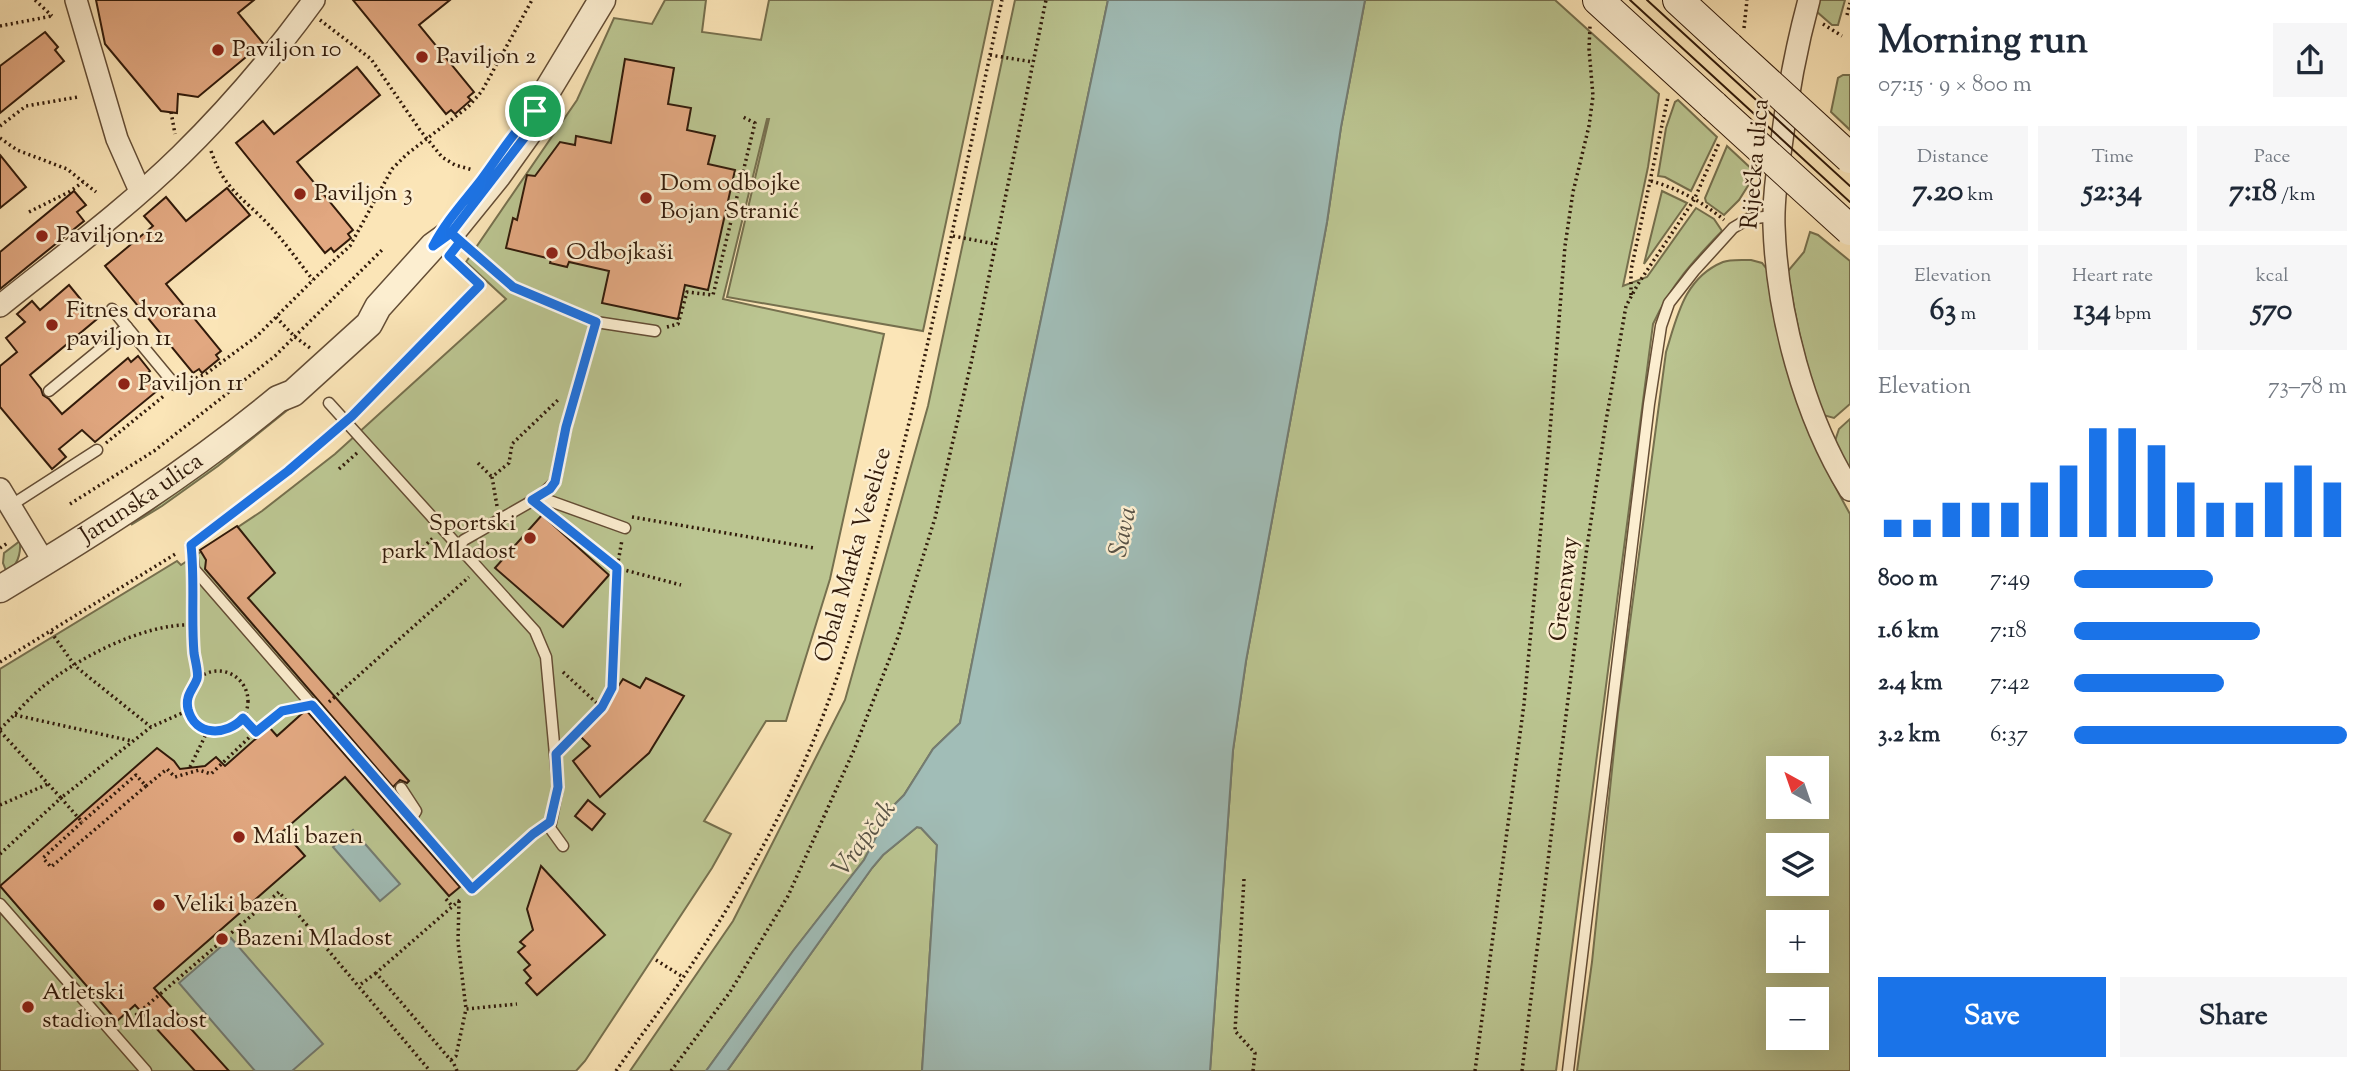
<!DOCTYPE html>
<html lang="en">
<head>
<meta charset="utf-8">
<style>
  :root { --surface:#fff; --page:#f6f6f7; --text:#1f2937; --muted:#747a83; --accent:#1a73e8 }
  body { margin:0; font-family:"Sorts Mill Goudy",serif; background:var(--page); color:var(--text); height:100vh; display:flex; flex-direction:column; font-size:26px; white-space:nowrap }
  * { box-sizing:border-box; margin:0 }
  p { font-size:23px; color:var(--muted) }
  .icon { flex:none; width:38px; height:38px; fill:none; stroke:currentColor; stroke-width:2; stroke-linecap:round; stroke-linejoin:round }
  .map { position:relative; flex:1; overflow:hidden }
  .details { display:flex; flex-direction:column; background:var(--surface); width:525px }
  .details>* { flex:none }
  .needle { width:46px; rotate:320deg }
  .tools { position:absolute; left:1766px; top:756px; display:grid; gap:14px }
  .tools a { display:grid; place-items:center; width:63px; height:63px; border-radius:0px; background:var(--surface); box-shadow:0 7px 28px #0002; font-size:35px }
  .pin { position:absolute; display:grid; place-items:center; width:60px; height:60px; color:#fff; margin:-30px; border:4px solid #fff; border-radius:50%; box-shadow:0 2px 7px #0007 }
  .round { display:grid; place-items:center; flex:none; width:74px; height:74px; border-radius:0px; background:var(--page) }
  .overview { display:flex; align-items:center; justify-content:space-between; height:119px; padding:0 28px }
  h1 { font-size:38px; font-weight:700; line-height:52px }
  .metrics { display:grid; grid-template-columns:repeat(3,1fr); gap:10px; height:119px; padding:7px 28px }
  .metrics div { display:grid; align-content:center; border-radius:0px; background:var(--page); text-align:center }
  .metrics b { font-size:30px; font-weight:700 }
  .metrics small { font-size:19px; font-weight:400 }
  .metrics p { font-size:19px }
  .chart { height:196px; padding:14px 28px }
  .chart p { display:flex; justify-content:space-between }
  .chart svg { width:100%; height:126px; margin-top:7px; stroke:var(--accent); stroke-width:6 }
  .cta { display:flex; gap:14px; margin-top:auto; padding:14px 28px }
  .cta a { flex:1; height:80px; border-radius:0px; background:var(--accent); color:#fff; font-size:28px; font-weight:700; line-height:80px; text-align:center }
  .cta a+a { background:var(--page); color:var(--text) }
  ul { padding:0 28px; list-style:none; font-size:23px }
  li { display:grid; grid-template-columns:112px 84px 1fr; align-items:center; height:52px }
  li i { height:18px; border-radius:9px; background:var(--accent) }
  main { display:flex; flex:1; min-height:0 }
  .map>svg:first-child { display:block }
</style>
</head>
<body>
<main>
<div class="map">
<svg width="1850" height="1071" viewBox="0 0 1850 1071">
  <rect width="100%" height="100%" fill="#fbe5b7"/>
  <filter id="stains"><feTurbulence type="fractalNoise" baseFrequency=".00286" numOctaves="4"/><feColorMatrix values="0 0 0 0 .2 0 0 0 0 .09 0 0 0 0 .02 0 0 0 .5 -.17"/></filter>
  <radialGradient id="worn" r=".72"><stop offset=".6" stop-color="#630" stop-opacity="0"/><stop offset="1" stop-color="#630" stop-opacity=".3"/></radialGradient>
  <g fill="#bbc591" stroke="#76704e" stroke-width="2" fill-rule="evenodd">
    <path d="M665,0H706L702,32L761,40L769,0H993L923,331L727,297L769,119H767L723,299L884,334L830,579L786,721H766L704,821L731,834L712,868L585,1061L576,1071H0V669L177,561L181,565L262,511L335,454L506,299L466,262L577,100L614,18L652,24Z"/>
    <path d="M1015,0H1108L1023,405L960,723L933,749L904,795L891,808L864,860L793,951L706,1071H630L733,921L845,700L928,406Z"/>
    <path d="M1365,0H1555L1659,94L1648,167L1623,286L1647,277L1696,208L1714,219L1722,231C1693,261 1671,285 1653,324L1556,1071H1210L1233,750L1246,661L1327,222L1341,127Z"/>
    <path d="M1818,0H1845L1838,25H1832L1816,11Z"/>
    <path d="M1843,75H1850V130L1831,112L1838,78Z"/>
    <path d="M1678,100L1717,137L1691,191L1665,177L1658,176L1666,128L1675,102Z"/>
    <path d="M1727,146L1756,173L1739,200L1724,215L1706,202L1705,198Z"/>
    <path d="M1662,191L1687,203L1644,264Z"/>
    <path d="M1810,232L1818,235L1850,261V404L1834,418L1823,415C1806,368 1795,320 1788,271L1804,252Z"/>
    <path d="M1751,260L1762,263L1769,272C1779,362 1806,436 1850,514V1071H1577L1592,962L1618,712L1666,352C1677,317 1684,278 1723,262C1730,259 1742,260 1751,260ZM1778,768H1816V807H1778ZM1778,845H1816V884H1778ZM1778,922H1816V961H1778ZM1778,999H1816V1038H1778Z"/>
    <path d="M300,400L218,466L162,506L131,525Z"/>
    <path d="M1850,419V474L1835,441L1839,429Z"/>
    <path d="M20,541C21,554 18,565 7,573L3,563L4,553Z"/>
    <path d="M917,827L921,828L937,845L922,1071H727L872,868L883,855Z"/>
  </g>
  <g fill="#a1bdb7" stroke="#747c72" stroke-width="2">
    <path d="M1108,0H1365L1341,127L1327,222L1246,661L1233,750L1210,1071H922L937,845L921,828L917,827L883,855L872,868L727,1071H706L793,951L864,860L891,808L904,795L933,749L960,723L1023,405Z"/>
    <path d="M353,830L400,884L380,901L333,847Z"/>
    <path d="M231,938L323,1044L292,1071H255L179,983Z"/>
  </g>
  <g fill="#e2a881" stroke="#311a0a" stroke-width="2">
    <path d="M96,0H254L238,13L263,43L198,97L178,94L177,113L161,111L105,44Z"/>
    <path d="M353,0H450L419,25L474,92L468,97L471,100L455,114L451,110L446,114Z"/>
    <path d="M45,32L58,47L55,50L64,61L0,113V66Z"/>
    <path d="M625,59L674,68L668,104L691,108L687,130L715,136L708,164L735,170L708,290L685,285L678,319L602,303L609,271L569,262L567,267L550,263L551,259L506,248L513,218L517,220L527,175L535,176L560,142L575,145L576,136L611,143Z"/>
    <path d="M357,67L380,95L297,162L353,230L348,234L351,238L334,252L331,248L325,253L236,143L263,121L274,134Z"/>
    <path d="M0,155L26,187L0,208Z"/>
    <path d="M227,188L250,215L166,284L221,351L216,355L219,359L202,373L199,369L193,373L105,266L153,226L144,216L166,197L186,221Z"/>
    <path d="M74,191L86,205L77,212L84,221L0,289V252Z"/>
    <path d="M69,285L97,319L30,375L41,389L43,395L49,399L62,414L128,358L131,362L138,356L150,371L144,376L157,391L95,442L82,430L59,449L66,457L52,469L0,407V366L17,352L6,338L25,322L17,314L32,301L40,310Z"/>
    <path d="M542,515L609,575L563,627L495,568Z"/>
    <path d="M237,526L275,573L248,598L409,781L407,783L400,780L393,787L205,569L206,560L200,550Z"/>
    <path d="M646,678L684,696L649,753L600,797L573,761L590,746L580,736L599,715L623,679L640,688Z"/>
    <path d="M306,710L460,887L449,896L345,777L283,831L305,856L154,988L229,1071H195L135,1005L117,1021L0,886L157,748L174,761L180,769L205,766L216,757L225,766L269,727L277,736Z"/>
    <path d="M588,800L605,814L592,830L575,816Z"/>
    <path d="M541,866L605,935L537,995L526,983L531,978L524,970L530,965L518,952L525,946L520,942L533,930L527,909Z"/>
  </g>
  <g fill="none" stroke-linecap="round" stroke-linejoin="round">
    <defs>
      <g id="service">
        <path d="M451,233L513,287L596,322L655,331"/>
        <path d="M112,309L175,385"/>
        <path d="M49,391L127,327"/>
        <path d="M329,403L535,631L546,657L558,787L550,828L563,846"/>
        <path d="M539,497L625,528"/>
        <path d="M10,506L97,450"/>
        <path d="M191,545L194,569L472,889"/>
        <path d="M459,546L464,540L539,497L555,482L566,427L596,322"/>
        <path d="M401,788L416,811L411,819"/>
        <path d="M0,904L146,1071"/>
        <path d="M1568,1071L1649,404L1661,326L1669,303L1694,271L1733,228L1748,219L1764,217"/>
      </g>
      <g id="minor">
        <path d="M76,0L117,139L140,191"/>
        <path d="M1809,0C1796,48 1787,97 1781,147C1777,173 1773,200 1774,226C1777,314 1804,416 1850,490"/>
        <path d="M0,306C61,257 125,210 181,155C230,107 274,55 314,0"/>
        <path d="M0,489L44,562"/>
      </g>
      <g id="tertiary">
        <path id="s1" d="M0,589C97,531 191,471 278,399L293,393L369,324L378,307L433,246L451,233L498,175L528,133L535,111L602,0"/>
      </g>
      <g id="secondary">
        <path d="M1598,0L1714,106"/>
        <path d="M1678,0L1729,47"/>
      </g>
    </defs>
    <use href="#service" stroke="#644d35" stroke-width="13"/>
    <use href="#minor" stroke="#644d35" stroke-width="24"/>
    <use href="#tertiary" stroke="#644d35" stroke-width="29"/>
    <use href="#secondary" stroke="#311a0a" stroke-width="32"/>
    <g stroke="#311a0a" stroke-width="3.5" stroke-dasharray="2 3.5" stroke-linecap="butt">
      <path d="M35,0L52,16"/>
      <path d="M1847,15L1850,3"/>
      <path d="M320,20L371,59L420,130L442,157L455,165L473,170"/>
      <path d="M1823,24L1842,36"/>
      <path d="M0,26L52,16"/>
      <path d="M1744,28L1747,0"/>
      <path d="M990,55L1033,62"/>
      <path d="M171,112L175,134"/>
      <path d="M0,126L26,106L78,97"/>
      <path d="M0,138L17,150L67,169L96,192"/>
      <path d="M211,151C224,189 242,197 268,224C284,241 298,261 313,280"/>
      <path d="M1651,181C1677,188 1703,202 1724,220"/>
      <path d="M29,212L69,192L83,182"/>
      <path d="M953,236L995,244"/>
      <path d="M1631,295V270L1668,97"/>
      <path d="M276,317L295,337L310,348"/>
      <path d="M667,327L678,324L687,292L713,295L755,123L743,117"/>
      <path d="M186,383L207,373L257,336L319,274L350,246L392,169L407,154L468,107L482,91L532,0"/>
      <path d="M356,412L480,285L452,259"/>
      <path d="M106,443L165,395"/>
      <path d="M478,463L492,477"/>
      <path d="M339,469L357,453"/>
      <path d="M70,504L154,451L275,356L382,250"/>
      <path d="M497,506L492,477L509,463L512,444L559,399"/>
      <path d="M632,517L814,548"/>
      <path d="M556,519L617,568L681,585"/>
      <path d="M201,537L288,471L335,431"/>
      <path d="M0,548L9,542"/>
      <path d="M415,555L434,537"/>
      <path d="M193,590L192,625L198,678"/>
      <path d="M51,632L75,666L151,727"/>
      <path d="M0,662L177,553"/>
      <circle cx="218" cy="701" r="30"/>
      <path d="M563,672L601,707"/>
      <path d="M329,702L469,577"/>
      <path d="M15,715L132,741"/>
      <path d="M243,718L256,731L282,711L298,707"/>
      <path d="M0,729C13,717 25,702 39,690C75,659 144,623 192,625"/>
      <path d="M0,731L61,798L151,727L189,710"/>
      <path d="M568,742L602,707L612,688L617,568L622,540"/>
      <path d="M190,767L208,730"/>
      <path d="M146,786L167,769L175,777L199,770L211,774L256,731"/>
      <path d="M0,805L48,784"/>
      <path d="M0,854L61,798L82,822L43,858L51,867L146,786L136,775L82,822"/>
      <path d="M1244,879L1235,1031L1255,1053L1253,1071"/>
      <path d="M482,880L537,831"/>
      <path d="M446,899L452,906"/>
      <path d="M459,901L458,942L466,1009"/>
      <path d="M656,960L683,977"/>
      <path d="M361,984L376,973"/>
      <path d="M123,1026L279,892L430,1071"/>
      <path d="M451,1060L456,1056L466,1009L517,1004"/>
      <path d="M457,1071L454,1064L376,973L461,899"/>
      <path d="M616,1071C642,1033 671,997 696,958C741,889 783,815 814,739C850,649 875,557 899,463C938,309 968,154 1002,0"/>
      <path d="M671,1071L730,992L788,896L854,750L898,637L935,518L972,359L1046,0"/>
      <path d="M1475,1071L1524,704L1549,443L1565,246L1573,192L1589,126L1593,96L1589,49L1590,26"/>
      <path d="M1522,1071L1586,554L1606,421L1626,306L1638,284L1694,200L1719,143"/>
    </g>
    <use href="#service" stroke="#fceed0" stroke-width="10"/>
    <use href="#minor" stroke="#fceed0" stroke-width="21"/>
    <use href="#tertiary" stroke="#fceed0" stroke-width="26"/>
    <use href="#secondary" stroke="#fceed0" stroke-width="30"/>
    <g stroke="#311a0a" stroke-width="2">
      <path d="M1630,0L1850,202"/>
      <path d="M1647,0L1850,186"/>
    </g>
    <defs>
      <g id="secondary-bridge">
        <path d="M1729,47L1850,158"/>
        <path d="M1714,106L1850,230"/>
      </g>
    </defs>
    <use href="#secondary-bridge" stroke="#311a0a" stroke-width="32" stroke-linecap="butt"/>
    <use href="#secondary-bridge" stroke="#fceed0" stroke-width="30"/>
  </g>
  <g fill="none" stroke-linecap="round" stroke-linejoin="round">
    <defs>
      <path id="route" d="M535,111L528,133L451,233L460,242L449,256L480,285L352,416L288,471L191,545C195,581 191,617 194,653C195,660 199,674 197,679C193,690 185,695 188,709C195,737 227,736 243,718L256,732L282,711L312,705L472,889L533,834L550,822L558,787L556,754L602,707L612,688L617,568L532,500L550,489L555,482L566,427L596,322L513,287L451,233L433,246C446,221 464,202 481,180C499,156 513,132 535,111"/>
    </defs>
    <use href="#route" stroke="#fff" stroke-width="14"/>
    <use href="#route" stroke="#1a73e8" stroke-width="9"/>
  </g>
  <g fill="#8f2418" stroke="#fceed0" stroke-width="2.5">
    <circle cx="218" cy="50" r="7"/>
    <circle cx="422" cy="57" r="7"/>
    <circle cx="300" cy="194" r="7"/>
    <circle cx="646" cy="198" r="7"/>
    <circle cx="42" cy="236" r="7"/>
    <circle cx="552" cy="253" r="7"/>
    <circle cx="52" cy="325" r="7"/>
    <circle cx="124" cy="384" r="7"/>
    <circle cx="530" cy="538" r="7"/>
    <circle cx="239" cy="837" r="7"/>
    <circle cx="159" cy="905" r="7"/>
    <circle cx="222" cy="939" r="7"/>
    <circle cx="28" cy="1007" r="7"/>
  </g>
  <g text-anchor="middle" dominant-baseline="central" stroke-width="5" stroke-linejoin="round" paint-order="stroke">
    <g font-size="24" fill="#311a0a" stroke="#fceed0" text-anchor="start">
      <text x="232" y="50">Paviljon 10</text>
      <text x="436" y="57">Paviljon 2</text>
      <text x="660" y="184">Dom odbojke<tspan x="660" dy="28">Bojan Stranić</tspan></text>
      <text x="314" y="194">Paviljon 3</text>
      <text x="56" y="236">Paviljon 12</text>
      <text x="566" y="253">Odbojkaši</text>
      <text x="66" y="311">Fitnes dvorana<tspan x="66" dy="28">paviljon 11</tspan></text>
      <text x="138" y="384">Paviljon 11</text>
      <text x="516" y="524" text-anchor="end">Sportski<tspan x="516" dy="28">park Mladost</tspan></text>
      <text x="253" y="837">Mali bazen</text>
      <text x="173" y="905">Veliki bazen</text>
      <text x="236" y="939">Bazeni Mladost</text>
      <text x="42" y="993">Atletski<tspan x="42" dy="28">stadion Mladost</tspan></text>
    </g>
    <g font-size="24" fill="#311a0a" stroke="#fceed0">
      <text transform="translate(1756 164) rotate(-85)">Riječka ulica</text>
      <text stroke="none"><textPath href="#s1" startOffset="168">Jarunska ulica</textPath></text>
      <text transform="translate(854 555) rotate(-74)">Obala Marka Veselice</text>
      <text transform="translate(1565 589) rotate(-83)">Greenway</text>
    </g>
    <g font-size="26" font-style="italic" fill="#585347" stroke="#fceed0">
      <text transform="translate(1124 532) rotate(-78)">Sava</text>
      <text transform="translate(865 839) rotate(-53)">Vrapčak</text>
    </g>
  </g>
  <rect width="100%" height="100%" filter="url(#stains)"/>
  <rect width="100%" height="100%" fill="url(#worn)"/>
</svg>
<div class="tools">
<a><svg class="needle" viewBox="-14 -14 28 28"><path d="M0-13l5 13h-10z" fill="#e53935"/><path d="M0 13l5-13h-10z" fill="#747a83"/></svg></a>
<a><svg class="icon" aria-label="layers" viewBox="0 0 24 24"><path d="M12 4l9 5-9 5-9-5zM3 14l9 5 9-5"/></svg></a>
<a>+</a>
<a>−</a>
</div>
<div class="pin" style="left:535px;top:111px;background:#1e9e55"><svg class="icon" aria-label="arrive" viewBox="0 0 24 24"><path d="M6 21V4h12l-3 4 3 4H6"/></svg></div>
</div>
<section class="details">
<div class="overview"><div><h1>Morning run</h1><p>07:15 · 9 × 800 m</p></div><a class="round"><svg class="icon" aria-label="share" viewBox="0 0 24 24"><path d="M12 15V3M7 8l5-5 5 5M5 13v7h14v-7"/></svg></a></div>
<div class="metrics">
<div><p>Distance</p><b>7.20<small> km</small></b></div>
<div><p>Time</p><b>52:34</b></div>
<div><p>Pace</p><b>7:18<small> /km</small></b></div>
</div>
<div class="metrics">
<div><p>Elevation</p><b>63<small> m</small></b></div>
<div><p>Heart rate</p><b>134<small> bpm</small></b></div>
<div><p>kcal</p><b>570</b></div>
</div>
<div class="chart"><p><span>Elevation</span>73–78 m</p>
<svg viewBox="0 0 160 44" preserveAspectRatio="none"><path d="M5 44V38M15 44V38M25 44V32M35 44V32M45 44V32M55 44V25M65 44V19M75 44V6M85 44V6M95 44V12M105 44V25M115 44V32M125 44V32M135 44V25M145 44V19M155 44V25"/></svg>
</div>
<ul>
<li><b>800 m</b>7:49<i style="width:51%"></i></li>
<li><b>1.6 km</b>7:18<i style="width:68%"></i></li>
<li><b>2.4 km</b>7:42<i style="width:55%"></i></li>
<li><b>3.2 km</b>6:37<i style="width:100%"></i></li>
</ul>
<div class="cta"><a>Save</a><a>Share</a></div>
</section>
</main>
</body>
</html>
